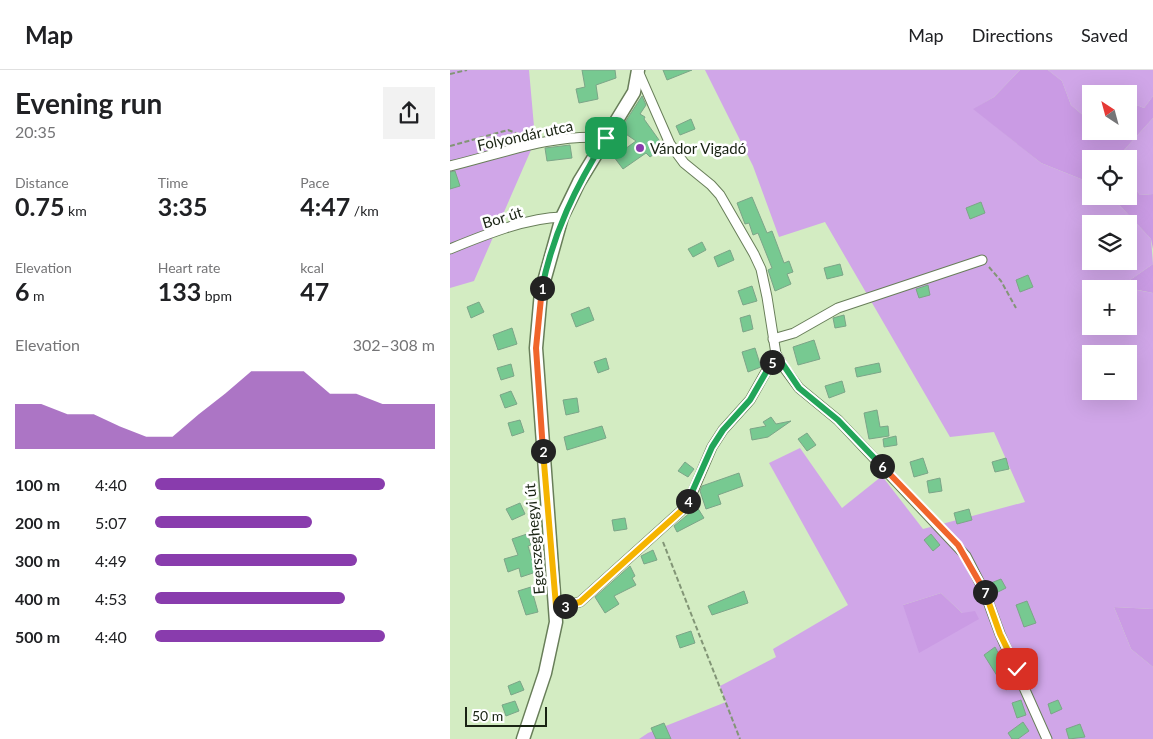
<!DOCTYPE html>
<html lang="en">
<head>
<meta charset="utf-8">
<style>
  :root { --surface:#fff; --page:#f2f2f2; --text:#202124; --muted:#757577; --line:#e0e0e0; --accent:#893cad }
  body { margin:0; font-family:Lato,sans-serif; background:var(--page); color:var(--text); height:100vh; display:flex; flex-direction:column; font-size:19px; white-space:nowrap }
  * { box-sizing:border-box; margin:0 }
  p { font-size:16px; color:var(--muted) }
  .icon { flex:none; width:28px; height:28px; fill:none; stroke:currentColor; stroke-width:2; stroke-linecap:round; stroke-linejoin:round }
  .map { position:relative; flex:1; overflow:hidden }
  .side { display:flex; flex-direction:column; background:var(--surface); width:450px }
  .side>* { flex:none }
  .needle { width:32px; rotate:324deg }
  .controls { position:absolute; left:632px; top:15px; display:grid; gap:10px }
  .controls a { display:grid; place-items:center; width:55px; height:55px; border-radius:0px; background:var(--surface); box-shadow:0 5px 20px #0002; font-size:25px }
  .scale { position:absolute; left:15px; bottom:12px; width:82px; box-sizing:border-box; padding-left:5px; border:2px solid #192313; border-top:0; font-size:14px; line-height:18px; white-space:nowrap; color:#192313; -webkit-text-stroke:4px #fff; paint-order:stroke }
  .pin { position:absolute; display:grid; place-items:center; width:42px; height:42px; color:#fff; margin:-21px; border-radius:10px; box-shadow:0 2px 8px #0006 }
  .km { position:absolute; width:25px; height:25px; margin:-12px; border-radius:50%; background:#222; color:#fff; font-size:14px; line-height:25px; text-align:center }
  .round { display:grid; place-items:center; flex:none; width:52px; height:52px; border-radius:0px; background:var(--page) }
  .overview { display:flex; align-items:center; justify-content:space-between; height:85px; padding:0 15px }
  h1 { font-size:28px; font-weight:700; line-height:38px }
  .figures { display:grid; grid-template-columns:repeat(3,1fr); gap:8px; height:85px; padding:5px 15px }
  .figures div { display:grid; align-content:center }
  .figures b { font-size:25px; font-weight:700 }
  .figures small { font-size:14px; font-weight:400 }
  .figures p { font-size:14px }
  .chart { height:140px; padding:10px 15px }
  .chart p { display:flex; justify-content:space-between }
  .chart svg { width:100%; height:90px; margin-top:5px; fill:var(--accent); opacity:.7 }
  ul { padding:0 15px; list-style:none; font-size:16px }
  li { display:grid; grid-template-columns:80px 60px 1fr; align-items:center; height:38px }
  li i { height:12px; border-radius:6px; background:var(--accent) }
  header { display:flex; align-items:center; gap:30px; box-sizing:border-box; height:70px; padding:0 25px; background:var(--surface); border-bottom:1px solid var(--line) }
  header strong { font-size:24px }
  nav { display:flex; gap:28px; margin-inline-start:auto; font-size:18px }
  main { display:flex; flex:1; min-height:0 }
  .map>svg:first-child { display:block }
</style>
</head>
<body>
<header>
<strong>Map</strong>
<nav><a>Map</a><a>Directions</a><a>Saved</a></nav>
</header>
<main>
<section class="side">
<div class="overview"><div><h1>Evening run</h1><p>20:35</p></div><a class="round"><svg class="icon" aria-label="share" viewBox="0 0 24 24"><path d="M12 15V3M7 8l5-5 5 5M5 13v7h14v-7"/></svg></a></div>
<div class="figures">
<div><p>Distance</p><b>0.75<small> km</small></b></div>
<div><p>Time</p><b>3:35</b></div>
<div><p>Pace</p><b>4:47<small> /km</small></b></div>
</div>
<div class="figures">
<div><p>Elevation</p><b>6<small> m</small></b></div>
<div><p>Heart rate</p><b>133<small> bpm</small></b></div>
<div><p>kcal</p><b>47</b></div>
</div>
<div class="chart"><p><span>Elevation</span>302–308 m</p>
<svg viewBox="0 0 160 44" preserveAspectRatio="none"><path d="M0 44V22L10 22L20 27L30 27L40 33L50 38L60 38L70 27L80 17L90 6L100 6L110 6L120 17L130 17L140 22L150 22L160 22V44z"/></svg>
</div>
<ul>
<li><b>100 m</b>4:40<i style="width:82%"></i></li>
<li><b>200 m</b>5:07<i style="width:56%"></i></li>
<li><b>300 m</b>4:49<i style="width:72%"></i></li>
<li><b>400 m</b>4:53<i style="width:68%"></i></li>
<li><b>500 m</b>4:40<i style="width:82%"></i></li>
</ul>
</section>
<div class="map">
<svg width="703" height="669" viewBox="0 0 703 669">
  <rect width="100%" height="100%" fill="#d3ecc2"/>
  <g fill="#d0a6e8" fill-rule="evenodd">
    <path d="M0,0H79L86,79L81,80L24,211L0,218Z"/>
    <path d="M255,0H570L544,27L524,39L591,93L641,113V126H661L701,169L703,194L667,219H641V232L632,237L641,239V256H679V234L682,219L703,223V539L664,537L681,579L703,597V669H189L198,663L276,632L270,616L326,587L323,579L398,535L319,393L350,378L392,438L432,406L473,459L575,432L544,362L500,367L375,152L329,167L303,96ZM641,154H679V191H641ZM641,284H679V321H641ZM491,523L512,543L453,535Z"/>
    <path d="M598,0H703V26L694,38L679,32V24H641V52L621,35L612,11Z"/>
    <path d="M703,48V124L690,125L679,111V89H666Z"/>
  </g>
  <g fill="#ca9be4">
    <path d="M570,0H598L612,11L621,35L641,52V61H679V32L694,38L703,26V48L666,89H641V113L591,93L523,39L544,27Z"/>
    <path d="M679,111L690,125L703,124V179L701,169L661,126H679Z"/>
    <path d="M703,194V223L683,219L679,234V219H667Z"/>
    <path d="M491,523L512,543L525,541L529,549L469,583L453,535Z"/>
    <path d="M664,537L703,539V597L681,579Z"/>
  </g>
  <g fill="#77c991" stroke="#7ca588">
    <path d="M132,0H165L166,8L146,15L148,29L129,33L126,19L135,17Z"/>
    <path d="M213,0H242L217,10Z"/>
    <path d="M192,26L196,35L190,44L195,47L194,49L214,77L200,87L196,83L173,99L164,87L186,71L170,60Z"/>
    <path d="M241,49L245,59L230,65L226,56Z"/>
    <path d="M120,75L122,88L97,91L95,78Z"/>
    <path d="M5,101L10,116L0,119V102Z"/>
    <path d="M302,127L317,163L322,161L334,193L339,191L343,202L337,204L341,214L325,221L318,200L322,198L308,163L303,165L299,153L295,154L287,133Z"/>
    <path d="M531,132L535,143L520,149L516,138Z"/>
    <path d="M252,172L256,180L243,187L238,179Z"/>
    <path d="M280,180L284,190L268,197L264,187Z"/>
    <path d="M390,194L393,205L377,209L374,198Z"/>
    <path d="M578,205L583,217L570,222L566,210Z"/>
    <path d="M478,215L480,225L469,228L466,219Z"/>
    <path d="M302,216L307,231L293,235L288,221Z"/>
    <path d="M29,232L34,242L21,248L17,237Z"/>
    <path d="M139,237L144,250L126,257L121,244Z"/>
    <path d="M300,245L303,259L293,262L290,248Z"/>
    <path d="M394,245L396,256L385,258L383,248Z"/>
    <path d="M62,258L67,274L48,280L43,265Z"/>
    <path d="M364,270L370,289L348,295L343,277Z"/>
    <path d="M305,278L311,297L298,302L292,282Z"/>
    <path d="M156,288L159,299L148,303L144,292Z"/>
    <path d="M429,293L431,302L407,307L405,298Z"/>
    <path d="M61,294L64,306L51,310L47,298Z"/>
    <path d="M392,311L395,322L379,328L375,316Z"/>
    <path d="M61,321L67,334L55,338L50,325Z"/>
    <path d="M127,328L129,342L116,345L113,330Z"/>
    <path d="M427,340L430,357L438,356L439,366L419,369L414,343Z"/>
    <path d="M321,347L326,354L341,351L318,367L302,370L300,359L316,356L313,352Z"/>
    <path d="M70,350L74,362L62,366L58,353Z"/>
    <path d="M152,356L156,368L117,380L114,367Z"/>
    <path d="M357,363L366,375L357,381L348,369Z"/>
    <path d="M446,366L447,375L434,377L433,369Z"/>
    <path d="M473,388L478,403L464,407L460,392Z"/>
    <path d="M556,388L559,399L545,402L542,392Z"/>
    <path d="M235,392L244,399L238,407L228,401Z"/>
    <path d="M289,403L293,416L268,425L271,434L256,439L250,421L252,416Z"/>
    <path d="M490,408L492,421L479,423L477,411Z"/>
    <path d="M70,433L75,444L62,450L56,439Z"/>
    <path d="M247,437L254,448L227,462L224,456Z"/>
    <path d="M519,439L522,450L507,454L504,443Z"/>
    <path d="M175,448L177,459L164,461L162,450Z"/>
    <path d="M77,464L81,475L78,476L86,502L71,507L69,498L58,502L54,489L68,485L62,469Z"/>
    <path d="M481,464L490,475L483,481L474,470Z"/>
    <path d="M203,480L207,490L194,494L191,486Z"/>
    <path d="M180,496L185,506L182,508L186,515L164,526L169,534L155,543L145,527Z"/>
    <path d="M551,509L556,518L546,523L541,513Z"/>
    <path d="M81,517L88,542L76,545L68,521Z"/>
    <path d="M294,521L298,533L262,545L258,536Z"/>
    <path d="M577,531L586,553L574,557L566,535Z"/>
    <path d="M241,561L245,573L230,578L226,566Z"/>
    <path d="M545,577L565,614L556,620L534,585Z"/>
    <path d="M70,611L74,620L61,625L58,616Z"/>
    <path d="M571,630L576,645L567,648L562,633Z"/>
    <path d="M608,630L612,639L601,644L598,634Z"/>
    <path d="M65,631L69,641L56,646L52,635Z"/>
    <path d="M573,652L579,661L568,669H562L558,663Z"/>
    <path d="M214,653L221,669H206L201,658Z"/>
    <path d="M630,654L635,667L619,669L616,659Z"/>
  </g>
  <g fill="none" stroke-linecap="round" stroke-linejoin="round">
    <defs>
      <g id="street">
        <path d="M188,1L220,74L234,93L261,115L270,125L304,184L311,199L317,227L326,284L335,299L349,318L388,350L516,486L535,523L550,564L597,669"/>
        <path d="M0,96C50,84 104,63 156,68"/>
        <path d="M0,179C34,165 76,148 112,147"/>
        <path d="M323,269L344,263L388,238L532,190"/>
        <path d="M107,537L130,532L231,441L241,426L262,377L273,360L300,330L326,284"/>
      </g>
      <path id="secondary" d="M73,669L95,603L106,552L86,278L91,222L112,147L129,112L184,22L188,0"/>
    </defs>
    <use href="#street" stroke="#687e59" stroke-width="11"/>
    <use href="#secondary" stroke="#687e59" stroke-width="15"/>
    <g stroke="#829576" stroke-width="2" stroke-dasharray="5 2.5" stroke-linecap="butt">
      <path d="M0,4L17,0"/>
      <path d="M0,76L58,60L68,64L69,67"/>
      <path d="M539,197L551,211L566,238"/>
      <path d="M213,472L290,669"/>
    </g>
    <use href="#street" stroke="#fff" stroke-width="9"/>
    <use href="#secondary" stroke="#fff" stroke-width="12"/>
  </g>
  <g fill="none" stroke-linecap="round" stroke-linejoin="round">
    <defs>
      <path id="split-1" d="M92,218C103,163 126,116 156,68"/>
      <path id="split-2" d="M92,218L86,278L93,381"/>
      <path id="split-3" d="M93,381L106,536H115"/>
      <path id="split-4" d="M115,536L130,532L231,441L238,431"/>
      <path id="split-5" d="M238,431L262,377L273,360L300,330L322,292"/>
      <path id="split-6" d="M322,292L326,284L349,318L388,350L432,396"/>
      <path id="split-7" d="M432,396L508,475L535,522"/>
      <path id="split-8" d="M535,522L550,564L567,599"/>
    </defs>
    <use href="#split-1" stroke="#fff" stroke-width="10"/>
    <use href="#split-2" stroke="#fff" stroke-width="10"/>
    <use href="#split-3" stroke="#fff" stroke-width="10"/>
    <use href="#split-4" stroke="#fff" stroke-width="10"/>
    <use href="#split-5" stroke="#fff" stroke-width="10"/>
    <use href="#split-6" stroke="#fff" stroke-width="10"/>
    <use href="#split-7" stroke="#fff" stroke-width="10"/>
    <use href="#split-8" stroke="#fff" stroke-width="10"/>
    <use href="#split-1" stroke="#22a559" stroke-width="6"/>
    <use href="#split-2" stroke="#f0652b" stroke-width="6"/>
    <use href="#split-3" stroke="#f5b400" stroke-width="6"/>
    <use href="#split-4" stroke="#f5b400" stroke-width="6"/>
    <use href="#split-5" stroke="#22a559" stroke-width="6"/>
    <use href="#split-6" stroke="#22a559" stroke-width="6"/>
    <use href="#split-7" stroke="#f0652b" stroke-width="6"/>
    <use href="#split-8" stroke="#f5b400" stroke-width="6"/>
  </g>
  <circle fill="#893cad" stroke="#fff" stroke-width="2" cx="190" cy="78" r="5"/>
  <g text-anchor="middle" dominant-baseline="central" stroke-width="5" stroke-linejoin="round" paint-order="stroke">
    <g font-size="15" fill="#192313" stroke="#fff">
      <text transform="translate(75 65) rotate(-12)">Folyondár utca</text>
      <text transform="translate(52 147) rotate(-17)">Bor út</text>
      <text transform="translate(84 469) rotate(-95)">Egerszeghegyi út</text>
    </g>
    <g font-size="15" fill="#192313" stroke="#fff" text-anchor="start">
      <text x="200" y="78">Vándor Vigadó</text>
    </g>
  </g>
</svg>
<div class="controls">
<a><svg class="needle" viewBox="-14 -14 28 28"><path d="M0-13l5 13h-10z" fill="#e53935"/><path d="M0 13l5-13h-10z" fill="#757577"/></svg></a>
<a><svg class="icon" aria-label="locate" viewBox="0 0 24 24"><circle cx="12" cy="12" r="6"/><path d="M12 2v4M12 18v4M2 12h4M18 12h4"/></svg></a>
<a><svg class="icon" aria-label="layers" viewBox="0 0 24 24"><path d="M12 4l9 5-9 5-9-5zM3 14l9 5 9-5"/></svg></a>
<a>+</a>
<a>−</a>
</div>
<div class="scale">50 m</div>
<div class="pin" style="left:156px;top:68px;background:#1e9e55"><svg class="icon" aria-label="arrive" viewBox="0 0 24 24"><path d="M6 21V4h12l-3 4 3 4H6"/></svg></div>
<div class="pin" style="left:567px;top:599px;background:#d93025"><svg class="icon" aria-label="check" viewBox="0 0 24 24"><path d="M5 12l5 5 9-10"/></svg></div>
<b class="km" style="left:92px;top:218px">1</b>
<b class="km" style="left:93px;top:381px">2</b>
<b class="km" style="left:115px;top:536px">3</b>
<b class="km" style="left:238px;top:431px">4</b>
<b class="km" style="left:322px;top:292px">5</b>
<b class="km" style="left:432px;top:396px">6</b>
<b class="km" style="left:535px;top:522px">7</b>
</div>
</main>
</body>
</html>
